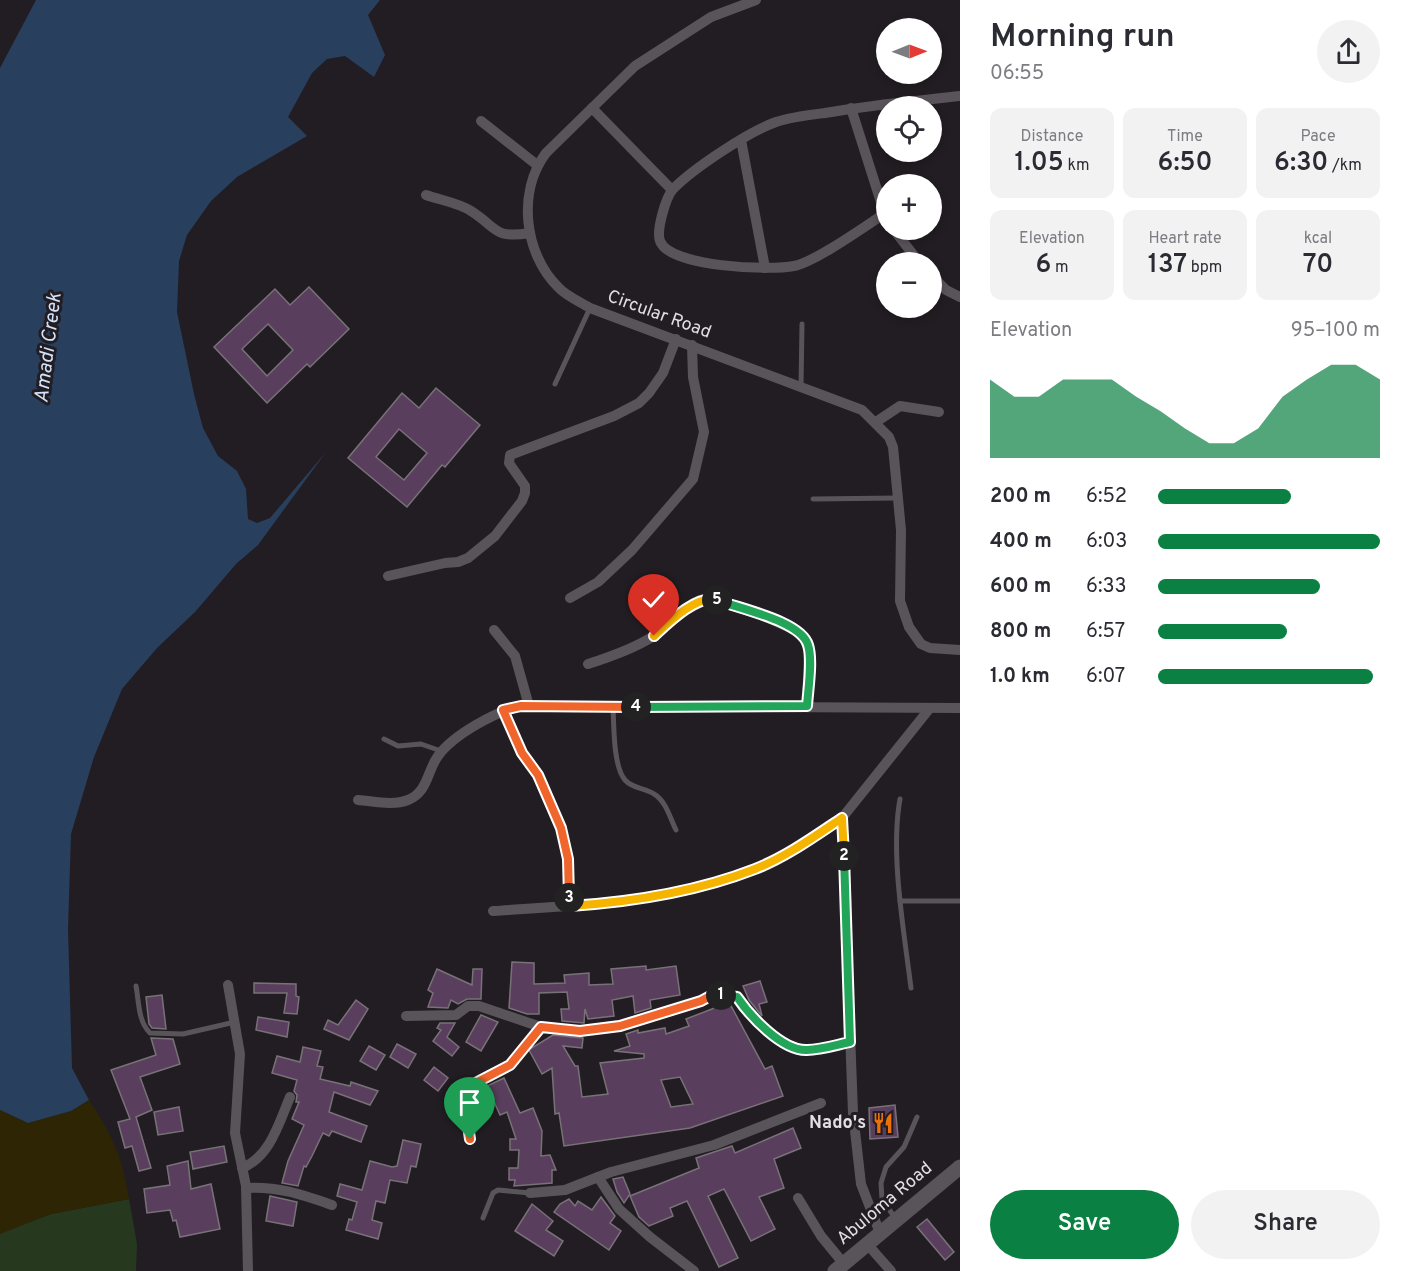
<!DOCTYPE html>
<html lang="en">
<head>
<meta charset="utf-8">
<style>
  :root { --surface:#fff; --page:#f2f2f3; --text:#2b2b33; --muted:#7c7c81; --accent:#0b8043 }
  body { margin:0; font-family:Overpass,sans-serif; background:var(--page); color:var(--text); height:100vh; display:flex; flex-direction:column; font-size:22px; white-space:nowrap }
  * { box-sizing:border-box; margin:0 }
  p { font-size:20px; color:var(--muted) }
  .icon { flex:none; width:33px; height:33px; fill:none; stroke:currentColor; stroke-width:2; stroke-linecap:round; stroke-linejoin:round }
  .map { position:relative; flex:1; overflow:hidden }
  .panel { display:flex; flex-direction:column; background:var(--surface); width:450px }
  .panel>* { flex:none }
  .needle { width:39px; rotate:89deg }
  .tools { position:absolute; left:876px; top:18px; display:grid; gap:12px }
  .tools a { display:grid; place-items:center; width:66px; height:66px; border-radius:50%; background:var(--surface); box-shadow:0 3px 9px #0003; font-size:30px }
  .pin { position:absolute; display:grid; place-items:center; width:51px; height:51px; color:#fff; margin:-62px -26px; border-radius:50% 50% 50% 0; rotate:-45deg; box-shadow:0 0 6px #0007 }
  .pin .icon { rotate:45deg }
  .km { position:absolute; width:30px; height:30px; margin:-15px; border-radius:50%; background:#222; color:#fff; font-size:16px; line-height:30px; text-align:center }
  .round { display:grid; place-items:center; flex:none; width:63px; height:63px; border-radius:32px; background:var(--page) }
  .overview { display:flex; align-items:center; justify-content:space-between; height:102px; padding:0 30px }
  h1 { font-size:33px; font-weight:600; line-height:45px }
  .metrics { display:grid; grid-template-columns:repeat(3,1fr); gap:9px; height:102px; padding:6px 30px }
  .metrics div { display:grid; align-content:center; border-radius:12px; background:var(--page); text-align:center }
  .metrics b { font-size:26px; font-weight:600 }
  .metrics small { font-size:16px; font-weight:400 }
  .metrics p { font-size:16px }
  .chart { height:168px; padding:12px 30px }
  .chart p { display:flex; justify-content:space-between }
  .chart svg { width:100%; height:108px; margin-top:6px; fill:var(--accent); opacity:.7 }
  .action { display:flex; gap:12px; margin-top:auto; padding:12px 30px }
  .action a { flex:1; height:69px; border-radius:36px; background:var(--accent); color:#fff; font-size:24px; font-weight:600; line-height:69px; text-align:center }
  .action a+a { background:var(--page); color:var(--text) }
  ul { padding:0 30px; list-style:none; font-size:20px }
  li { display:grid; grid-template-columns:96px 72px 1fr; align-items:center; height:45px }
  li i { height:15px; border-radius:8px; background:var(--accent) }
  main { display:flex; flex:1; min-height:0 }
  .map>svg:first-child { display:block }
</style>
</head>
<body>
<main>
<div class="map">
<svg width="960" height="1271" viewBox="0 0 960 1271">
  <rect width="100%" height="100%" fill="#221d22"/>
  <path fill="#26381d" d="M129,1199L137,1244L136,1271H0V1234L5,1231L51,1214Z"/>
  <path fill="#2d2504" d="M89,1100C113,1137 122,1155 129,1199L51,1214L0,1234V1110L28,1123L71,1111Z"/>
  <path fill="#283f5d" d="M36,0H380L368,15L385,55L374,77L345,56L327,59L312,73L288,117L307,136L237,177L211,201L187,235L179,261L177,312L194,394L203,428L218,456L237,471L246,489L248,519L257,523L270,518L326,452L258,545L236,564L195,612L157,648L122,689L94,757L71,834L68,929L72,1068L89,1100L71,1111L28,1123L0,1110V68Z"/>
  <g fill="#593f5d" stroke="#787278" stroke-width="1.5" fill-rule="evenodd">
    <path d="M309,287L349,329L310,367L307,364L267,403L214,347L275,289L290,305ZM268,324L293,350L267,376L242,349Z"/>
    <path d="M436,388L480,425L445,467L442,465L407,507L348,458L402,393L419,408ZM399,429L427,453L404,480L376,457Z"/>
    <path d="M512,962L534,963V984L565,983L564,975L589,973V985L613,984L611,969L646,966V970L676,966L680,995L650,1000L651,1008L635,1013L633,996L612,1000L614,1016L588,1019L585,1009L584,1023L562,1021L561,1009H569L567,992L539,993V1014H527L509,1008Z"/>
    <path d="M437,969L472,985L473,969H482L481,999H467L458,1004L451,1000L448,1008L428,1007L433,993L428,990Z"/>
    <path d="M760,981L767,1002L759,1004L762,1016L749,1000L743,986Z"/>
    <path d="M254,983L296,984V996L299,997L297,1014L284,1013L287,993H254Z"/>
    <path d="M162,995L166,1029L152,1028L149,1024L146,997Z"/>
    <path d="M356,1000L368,1009L349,1040L324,1029L328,1020L338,1025Z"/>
    <path d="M721,1002L730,1004L765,1069L772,1066L783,1096L690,1128L564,1146L559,1113L555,1114L552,1068L542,1074L529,1050L530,1049L553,1035L583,1038L582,1048L563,1046L575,1066H578L582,1097L608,1094L600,1063L644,1058V1054L614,1051L630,1046L626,1034L638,1030V1033L665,1028L666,1034L689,1026L686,1019L712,1009ZM680,1077L693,1104L671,1107L661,1080Z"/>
    <path d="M481,1015L498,1022L481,1051L466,1042Z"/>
    <path d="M258,1017L289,1022L287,1037L256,1030Z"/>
    <path d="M440,1023H455L447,1037L459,1047L452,1056L433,1041L441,1030L437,1028Z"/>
    <path d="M151,1038L173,1039L180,1064L140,1077L152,1110L136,1117L151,1168L139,1171L132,1146L125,1148L118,1122L130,1119L111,1070L156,1055Z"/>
    <path d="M397,1044L416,1054L408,1068L390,1057Z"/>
    <path d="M369,1046L385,1055L376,1070L360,1061Z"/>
    <path d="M303,1047L321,1051L317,1066L323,1067L320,1079L350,1086L351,1082L378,1091L370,1105L334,1092L329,1112L367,1126L361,1142L332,1131L329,1136L323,1133L312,1156L306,1167L304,1166L298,1186L282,1183L288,1161L304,1125L292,1119L299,1102H296L297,1095L294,1091L297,1080L272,1073L277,1056L300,1062Z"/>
    <path d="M434,1067L448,1078L438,1091L424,1080Z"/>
    <path d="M504,1078L520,1113L533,1108L542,1131L541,1156L550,1155L556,1170H552V1183L514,1186L515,1180H509V1168H518L519,1150H510V1139H516L507,1112L500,1115L487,1086Z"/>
    <path d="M895,1105L898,1137L870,1139L869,1108Z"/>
    <path d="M179,1107L183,1131L158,1135L154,1112Z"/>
    <path d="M793,1128L801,1148L774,1159L784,1188L759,1197L775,1229L751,1241L724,1189L708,1196L738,1258L719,1267L687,1201L670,1208L673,1216L649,1226L639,1217L630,1196L699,1168L696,1158L732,1146L735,1153Z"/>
    <path d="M403,1140L421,1144L416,1167L411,1166L407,1183L390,1180L385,1203L376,1201L372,1220L382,1223L378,1239L346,1230L349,1219L352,1220L357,1202L337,1196L340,1184L362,1190L370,1161L392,1167L397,1166Z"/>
    <path d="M224,1146L227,1162L193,1169L190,1152Z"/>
    <path d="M188,1161L191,1189L211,1184L220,1229L180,1237L176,1220L173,1221L170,1210L147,1213L144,1189L170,1185L167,1166Z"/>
    <path d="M623,1177L630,1194L624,1203L617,1192L613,1179Z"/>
    <path d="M270,1196L297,1202L293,1226L266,1221Z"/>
    <path d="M601,1197L615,1216L610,1223L621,1231L609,1250L554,1212L560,1204L569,1199L575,1206L578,1201L592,1210Z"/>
    <path d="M532,1204L553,1221L546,1230L563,1241L554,1256L515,1231Z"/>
    <path d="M927,1219L954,1252L945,1260L917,1227Z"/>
  </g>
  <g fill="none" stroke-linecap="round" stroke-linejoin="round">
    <g stroke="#59545a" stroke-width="5">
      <path d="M555,384L590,308"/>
      <path d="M801,387L802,324"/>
      <path d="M813,499L898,498"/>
      <path d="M613,707C614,725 613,766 625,780C633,789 645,788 654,794C666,801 670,818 676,830"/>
      <path d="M384,739L398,746L421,744L441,751"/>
      <path d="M900,799C890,854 904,931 911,988"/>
      <path d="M900,901H960"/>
      <path d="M136,986C139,1002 138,1021 150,1033L183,1034L235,1022"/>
      <path d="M470,1139L464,1089L511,1065L541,1027"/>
      <path d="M483,1218L493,1193L498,1190L530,1193"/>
      <path d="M895,1218L882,1199L881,1183L886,1167L904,1147L917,1117"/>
    </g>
    <g stroke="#59545a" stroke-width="10">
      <path d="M756,0L711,17L635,66L546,153C517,192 524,253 558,287C566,296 579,301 590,308L862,410L889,437L893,447L901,530L900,601L909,627L921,644L930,648L960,650"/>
      <path d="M592,108L672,190"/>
      <path d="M851,108L886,218"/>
      <path d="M481,121L537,165"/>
      <path d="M741,140L765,268"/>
      <path d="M426,195C440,200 459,203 471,211C498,228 493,239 530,233"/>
      <path d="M884,214C864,227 815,262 794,266C770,271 669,267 660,241C656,230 666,197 673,189C694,168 748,132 776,122C791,117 809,115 825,113C870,105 915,101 960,96"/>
      <path d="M894,230L919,262"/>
      <path d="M932,276L946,290L960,297"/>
      <path d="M876,422L900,406L939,412"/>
      <path d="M388,576L445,563L458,562L468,558L495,536L522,501L525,493V486L509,463L510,455L614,416L639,403L649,393L663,373L676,339"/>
      <path d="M570,598L598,582L632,550L693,479L704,432L693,377L692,345"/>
      <path d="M494,630L515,656L529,706"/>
      <path d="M588,664C610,657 633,649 652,637C670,625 687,600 709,598L766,617L801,633L809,649L807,706"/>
      <path d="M503,710L522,753L538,775L561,828L568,859L570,906"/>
      <path d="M358,800C373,801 393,806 408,800C428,792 427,771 438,756C453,735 496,711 521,706L960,708"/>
      <path d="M493,911C581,905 672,903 755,869C786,857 815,836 842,818"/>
      <path d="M228,985L240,1054L235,1133L246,1186L248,1271"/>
      <path d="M406,1016L456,1015L468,1006H479L538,1026L580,1031L620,1025L701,1001L714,994L737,997C750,1016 782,1051 807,1050C821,1050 836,1045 850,1042"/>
      <path d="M242,1168C270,1157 279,1123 290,1097"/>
      <path d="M598,1177L619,1209L650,1237L694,1271"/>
      <path d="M246,1188C278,1186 303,1195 332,1205"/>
      <path d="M530,1193L565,1190L611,1172L714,1145L821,1103"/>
      <path d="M798,1198L821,1236L844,1264"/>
      <path d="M880,1233L861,1184L853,1113L842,818L930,708"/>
      <path d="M868,1245L891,1271"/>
    </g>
    <path stroke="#59545a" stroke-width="15" d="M835,1271L960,1167"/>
  </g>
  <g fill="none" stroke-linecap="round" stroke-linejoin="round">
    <defs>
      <path id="split-1" d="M470,1139L463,1092L464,1089L510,1065L541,1027L580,1031L620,1026L701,1001L714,994L721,995"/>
      <path id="split-2" d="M721,995L737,997C750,1016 782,1051 807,1050C821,1050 836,1045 850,1042L844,856"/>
      <path id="split-3" d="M569,898L570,906C632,902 696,892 755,869C786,857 815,836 842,818L844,856"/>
      <path id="split-4" d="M569,898L568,859L561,828L538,775L522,753L503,710L521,706L636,707"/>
      <path id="split-5" d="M636,707L807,706C808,690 813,660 808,645C801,621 740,609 717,600"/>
      <path id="split-6" d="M654,636C668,623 697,594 717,600"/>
    </defs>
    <use href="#split-1" stroke="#fff" stroke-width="12"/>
    <use href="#split-2" stroke="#fff" stroke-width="12"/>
    <use href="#split-3" stroke="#fff" stroke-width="12"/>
    <use href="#split-4" stroke="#fff" stroke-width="12"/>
    <use href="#split-5" stroke="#fff" stroke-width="12"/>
    <use href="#split-6" stroke="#fff" stroke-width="12"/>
    <use href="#split-1" stroke="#f0652b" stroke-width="8"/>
    <use href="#split-2" stroke="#22a559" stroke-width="8"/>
    <use href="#split-3" stroke="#f5b400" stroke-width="8"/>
    <use href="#split-4" stroke="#f0652b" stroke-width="8"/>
    <use href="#split-5" stroke="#22a559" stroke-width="8"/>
    <use href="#split-6" stroke="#f5b400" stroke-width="8"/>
  </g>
  <defs>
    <symbol id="restaurant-bare" viewBox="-9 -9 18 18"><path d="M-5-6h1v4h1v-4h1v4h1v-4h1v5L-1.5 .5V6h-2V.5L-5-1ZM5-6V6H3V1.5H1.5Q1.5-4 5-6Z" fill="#e8710a" stroke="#221d22" stroke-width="2.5" paint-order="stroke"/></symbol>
  </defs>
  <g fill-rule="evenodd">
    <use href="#restaurant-bare" x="868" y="1108" width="30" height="30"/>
  </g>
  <g text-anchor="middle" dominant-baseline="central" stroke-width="6" stroke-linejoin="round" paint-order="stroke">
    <g font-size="18" fill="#e2dee2" stroke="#221d22">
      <text transform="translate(659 315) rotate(20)">Circular Road</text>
      <text transform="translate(885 1204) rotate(-40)">Abuloma Road</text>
    </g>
    <g font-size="18" font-weight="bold" fill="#e2dee2" stroke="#221d22" text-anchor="end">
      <text x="866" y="1123">Nado's</text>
    </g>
    <g font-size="20" font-style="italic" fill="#d3e3fa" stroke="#221d22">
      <text transform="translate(49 348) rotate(-83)">Amadi Creek</text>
    </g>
  </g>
</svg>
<div class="tools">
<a><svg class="needle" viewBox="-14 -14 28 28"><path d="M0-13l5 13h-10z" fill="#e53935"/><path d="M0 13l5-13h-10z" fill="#7c7c81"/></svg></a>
<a><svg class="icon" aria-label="locate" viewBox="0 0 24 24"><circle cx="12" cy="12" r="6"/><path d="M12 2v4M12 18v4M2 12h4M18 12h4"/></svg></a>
<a>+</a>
<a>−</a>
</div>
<div class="pin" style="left:470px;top:1139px;background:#1e9e55"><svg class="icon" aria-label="arrive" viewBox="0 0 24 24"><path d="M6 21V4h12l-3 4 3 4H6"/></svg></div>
<div class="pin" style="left:654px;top:636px;background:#d93025"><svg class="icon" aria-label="check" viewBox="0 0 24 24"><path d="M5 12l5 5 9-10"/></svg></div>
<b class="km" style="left:721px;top:995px">1</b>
<b class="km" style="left:844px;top:856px">2</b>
<b class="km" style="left:569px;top:898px">3</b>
<b class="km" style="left:636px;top:707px">4</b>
<b class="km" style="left:717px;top:600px">5</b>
</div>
<section class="panel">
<div class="overview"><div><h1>Morning run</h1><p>06:55</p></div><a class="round"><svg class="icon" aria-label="share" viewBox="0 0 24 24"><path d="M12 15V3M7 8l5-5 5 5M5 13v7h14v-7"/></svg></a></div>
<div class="metrics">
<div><p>Distance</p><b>1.05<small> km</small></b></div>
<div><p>Time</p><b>6:50</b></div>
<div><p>Pace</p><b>6:30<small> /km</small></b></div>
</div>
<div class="metrics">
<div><p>Elevation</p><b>6<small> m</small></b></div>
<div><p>Heart rate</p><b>137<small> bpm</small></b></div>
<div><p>kcal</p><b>70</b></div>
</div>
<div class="chart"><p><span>Elevation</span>95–100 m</p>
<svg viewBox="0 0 160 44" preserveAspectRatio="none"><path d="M0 44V12L10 19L20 19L30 12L40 12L50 12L60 19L70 25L80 32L90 38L100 38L110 32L120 19L130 12L140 6L150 6L160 12V44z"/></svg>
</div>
<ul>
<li><b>200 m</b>6:52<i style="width:60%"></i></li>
<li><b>400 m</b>6:03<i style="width:100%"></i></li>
<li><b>600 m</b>6:33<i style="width:73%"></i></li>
<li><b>800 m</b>6:57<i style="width:58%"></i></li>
<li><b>1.0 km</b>6:07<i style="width:97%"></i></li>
</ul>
<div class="action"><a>Save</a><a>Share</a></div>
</section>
</main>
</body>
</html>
